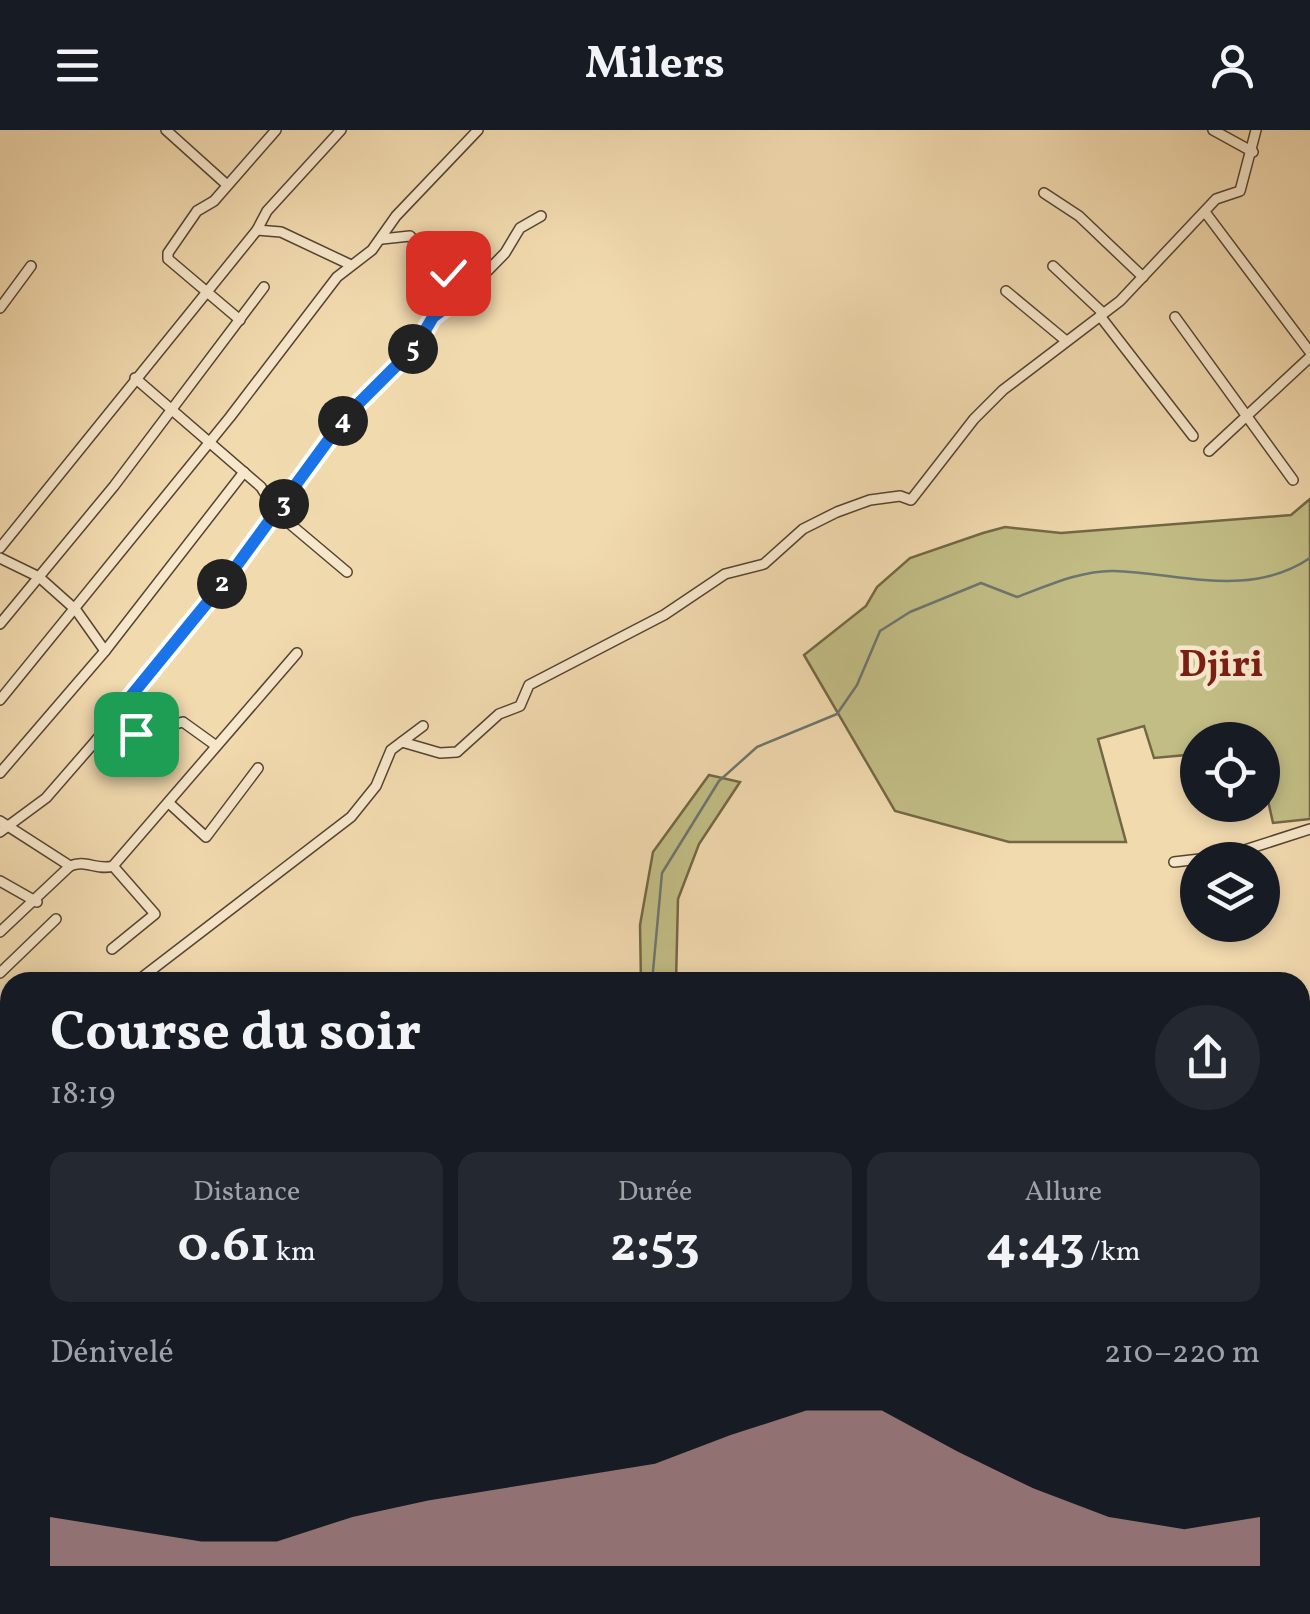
<!DOCTYPE html>
<html lang="fr">
<head>
<meta charset="utf-8">
<style>
  :root { --surface:#171b24; --page:#242831; --text:#f1f3f6; --muted:#9ea1a6; --accent:#c59692 }
  body { margin:0; font-family:Vollkorn,serif; background:var(--page); color:var(--text); height:100vh; display:flex; flex-direction:column; font-size:38px; white-space:nowrap }
  * { box-sizing:border-box; margin:0 }
  p { font-size:32px; color:var(--muted) }
  .icon { flex:none; width:55px; height:55px; fill:none; stroke:currentColor; stroke-width:2; stroke-linecap:round; stroke-linejoin:round }
  .map { position:relative; flex:1; overflow:hidden }
  .sheet { position:absolute; left:0px; top:842px; width:1310px; height:642px; display:flex; flex-direction:column; background:var(--surface); border-radius:30px 30px 0 0; box-shadow:0 5px 15px #0003 }
  .sheet>* { flex:none }
  .buttons { position:absolute; left:1180px; top:592px; display:grid; gap:20px }
  .buttons a { display:grid; place-items:center; width:100px; height:100px; border-radius:50%; background:var(--surface); box-shadow:0 5px 15px #0003; font-size:50px }
  .pin { position:absolute; display:grid; place-items:center; width:85px; height:85px; color:#fff; margin:-42px; border-radius:20px; box-shadow:0 5px 15px #0006 }
  .km { position:absolute; width:50px; height:50px; margin:-25px; border-radius:50%; background:#222; color:#fff; font-size:28px; line-height:50px; text-align:center }
  .round { display:grid; place-items:center; flex:none; width:105px; height:105px; border-radius:52px; background:var(--page) }
  .summary { display:flex; align-items:center; justify-content:space-between; height:170px; padding:0 50px }
  h1 { font-size:55px; font-weight:700; line-height:75px }
  .metrics { display:grid; grid-template-columns:repeat(3,1fr); gap:15px; height:170px; padding:10px 50px }
  .metrics div { display:grid; align-content:center; border-radius:20px; background:var(--page); text-align:center }
  .metrics b { font-size:50px; font-weight:700 }
  .metrics small { font-size:28px; font-weight:400 }
  .metrics p { font-size:28px }
  .chart { height:280px; padding:20px 50px }
  .chart p { display:flex; justify-content:space-between }
  .chart svg { width:100%; height:180px; margin-top:10px; fill:var(--accent); opacity:.7 }
  header { display:flex; justify-content:space-between; align-items:center; height:130px; padding:0 50px; background:var(--surface); font-size:45px; font-weight:700 }
  .map>svg:first-child { display:block }
</style>
</head>
<body>
<header><svg class="icon" aria-label="menu" viewBox="0 0 24 24"><path d="M4 6h16M4 12h16M4 18h16"/></svg>Milers<svg class="icon" aria-label="person" viewBox="0 0 24 24"><circle cx="12" cy="8" r="4"/><path d="M4 21q1-7 8-7t8 7"/></svg></header>
<div class="map">
<svg width="1310" height="1484" viewBox="0 0 1310 1484">
  <rect width="100%" height="100%" fill="#f2daaf"/>
  <filter id="stains"><feTurbulence type="fractalNoise" baseFrequency=".002" numOctaves="4"/><feColorMatrix values="0 0 0 0 .2 0 0 0 0 .09 0 0 0 0 .02 0 0 0 .5 -.17"/></filter>
  <radialGradient id="worn" r=".72"><stop offset=".6" stop-color="#630" stop-opacity="0"/><stop offset="1" stop-color="#630" stop-opacity=".3"/></radialGradient>
  <g fill="#c2bd85" stroke="#726846" stroke-width="2.5">
    <path d="M1310,369V689L1273,693L1263,648L1262,610H1198L1197,624L1154,628L1144,596L1098,609L1126,712H1009L895,681L804,525L866,476L877,457L910,428L983,403L1005,397L1061,403L1291,385Z"/>
    <path d="M709,645L740,652L699,714L678,769L676,852H641L640,795L653,722Z"/>
    <path d="M182,1475H442L444,1484H182Z"/>
  </g>
  <g fill="none" stroke-linecap="round" stroke-linejoin="round">
    <g stroke="#6b766f" stroke-width="2.5">
      <path d="M652,852L662,743L719,651L757,617L837,584L857,555L880,501L910,482L981,453L1017,467C1047,456 1082,440 1114,441C1181,443 1249,469 1310,428"/>
      <path d="M346,1475L349,1484"/>
    </g>
    <defs>
      <g id="minor">
        <path d="M166,0L226,54"/>
        <path d="M1213,0L1253,22"/>
        <path d="M1044,63L1079,86L1143,147"/>
        <path d="M1205,82L1310,222"/>
        <path d="M257,100L281,102L351,135"/>
        <path d="M382,109L410,106L467,162"/>
        <path d="M1053,136L1103,183"/>
        <path d="M1006,161L1065,210"/>
        <path d="M0,178L31,136"/>
        <path d="M1100,186L1193,306"/>
        <path d="M1175,187L1293,350"/>
        <path d="M240,190L168,129V123L197,81L214,71L276,0"/>
        <path d="M135,248L261,357L277,383L347,442"/>
        <path d="M1209,321L1310,227"/>
        <path d="M0,418L257,100L267,81L341,0"/>
        <path d="M0,428L39,447L76,480L105,521"/>
        <path d="M0,494L114,356L264,157"/>
        <path d="M0,570L230,287L337,147L372,120L396,86L478,0"/>
        <path d="M113,588L136,604L183,592L215,615"/>
        <path d="M402,612L440,623L457,622L499,584L520,576L529,555L664,485L725,444L764,434L803,399L837,382L870,370L900,366L911,370L974,289L1003,260L1120,171L1216,69L1240,61L1256,0"/>
        <path d="M0,643L105,521L244,342"/>
        <path d="M170,674L206,707L258,638"/>
        <path d="M0,691L70,736C86,729 97,741 113,736L297,523"/>
        <path d="M0,702L46,668L93,614L229,446L346,286L417,215L433,187L458,171L505,123L520,98L541,86"/>
        <path d="M1174,732L1226,726L1310,699"/>
        <path d="M0,751L37,772"/>
        <path d="M0,802L70,736"/>
        <path d="M112,819L155,784L113,736"/>
        <path d="M0,843L56,789"/>
        <path d="M136,852L351,687L376,656L391,620L423,596"/>
        <path d="M0,918L10,915"/>
      </g>
    </defs>
    <use href="#minor" stroke="#554432" stroke-width="12"/>
    <use href="#minor" stroke="#f7e7cb" stroke-width="9"/>
  </g>
  <g fill="none" stroke-linecap="round" stroke-linejoin="round">
    <defs>
      <path id="route" d="M136,604L113,588L229,446L346,286L416,216L433,187L467,162L448,143"/>
    </defs>
    <use href="#route" stroke="#fff" stroke-width="20"/>
    <use href="#route" stroke="#1a73e8" stroke-width="12"/>
  </g>
  <g text-anchor="middle" dominant-baseline="central" stroke-width="9" stroke-linejoin="round" paint-order="stroke">
    <g font-size="38" font-weight="bold" fill="#7a1f14" stroke="#f7e7cb">
      <text x="1221" y="536">Djiri</text>
    </g>
  </g>
  <rect width="100%" height="100%" filter="url(#stains)"/>
  <rect width="100%" height="100%" fill="url(#worn)"/>
</svg>
<div class="buttons">
<a><svg class="icon" aria-label="locate" viewBox="0 0 24 24"><circle cx="12" cy="12" r="6"/><path d="M12 2v4M12 18v4M2 12h4M18 12h4"/></svg></a>
<a><svg class="icon" aria-label="layers" viewBox="0 0 24 24"><path d="M12 4l9 5-9 5-9-5zM3 14l9 5 9-5"/></svg></a>
</div>
<div class="pin" style="left:136px;top:604px;background:#1e9e55"><svg class="icon" aria-label="arrive" viewBox="0 0 24 24"><path d="M6 21V4h12l-3 4 3 4H6"/></svg></div>
<div class="pin" style="left:448px;top:143px;background:#d93025"><svg class="icon" aria-label="check" viewBox="0 0 24 24"><path d="M5 12l5 5 9-10"/></svg></div>
<b class="km" style="left:222px;top:454px">2</b>
<b class="km" style="left:284px;top:374px">3</b>
<b class="km" style="left:343px;top:291px">4</b>
<b class="km" style="left:413px;top:219px">5</b>
<section class="sheet">
<div class="summary"><div><h1>Course du soir</h1><p>18:19</p></div><a class="round"><svg class="icon" aria-label="share" viewBox="0 0 24 24"><path d="M12 15V3M7 8l5-5 5 5M5 13v7h14v-7"/></svg></a></div>
<div class="metrics">
<div><p>Distance</p><b>0.61<small> km</small></b></div>
<div><p>Durée</p><b>2:53</b></div>
<div><p>Allure</p><b>4:43<small> /km</small></b></div>
</div>
<div class="chart"><p><span>Dénivelé</span>210–220 m</p>
<svg viewBox="0 0 160 44" preserveAspectRatio="none"><path d="M0 44V32L10 35L20 38L30 38L40 32L50 28L60 25L70 22L80 19L90 12L100 6L110 6L120 16L130 25L140 32L150 35L160 32V44z"/></svg>
</div>
</section>
</div>
</body>
</html>
